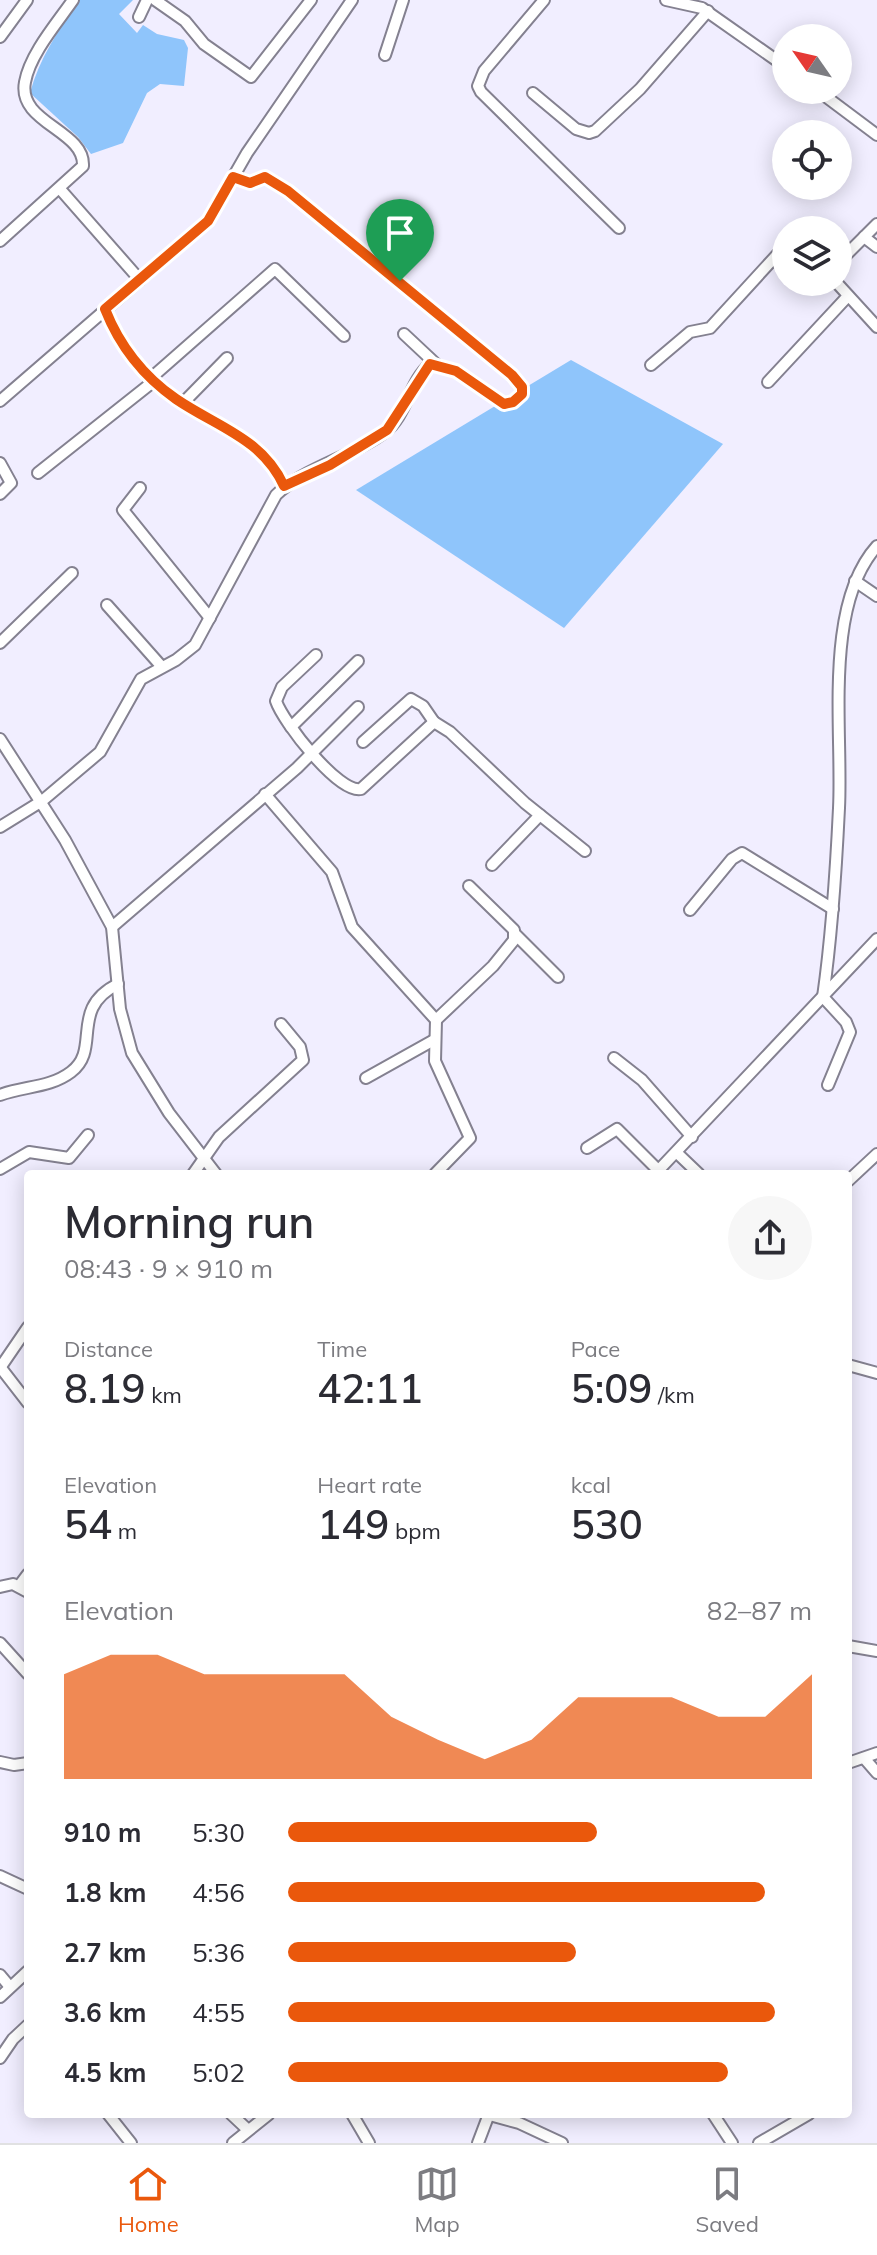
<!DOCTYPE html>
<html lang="en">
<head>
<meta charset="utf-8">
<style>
  :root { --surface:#fff; --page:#f7f7f7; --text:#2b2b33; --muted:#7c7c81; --line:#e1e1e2; --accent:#ea580c }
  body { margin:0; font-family:Mulish,sans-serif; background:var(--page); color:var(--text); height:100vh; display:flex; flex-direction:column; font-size:30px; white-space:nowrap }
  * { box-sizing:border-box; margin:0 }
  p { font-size:26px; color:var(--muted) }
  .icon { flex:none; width:44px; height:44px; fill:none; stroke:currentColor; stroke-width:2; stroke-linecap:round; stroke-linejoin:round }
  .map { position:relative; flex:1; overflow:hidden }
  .side { position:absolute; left:24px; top:1170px; width:828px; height:948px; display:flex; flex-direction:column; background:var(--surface); border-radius:8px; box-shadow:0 4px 20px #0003 }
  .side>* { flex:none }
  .needle { width:52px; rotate:304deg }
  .tools { position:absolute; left:772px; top:24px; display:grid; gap:16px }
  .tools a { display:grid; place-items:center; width:80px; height:80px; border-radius:50%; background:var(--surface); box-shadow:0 4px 20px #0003; font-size:40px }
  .pin { position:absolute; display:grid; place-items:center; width:68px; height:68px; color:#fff; margin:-82px -34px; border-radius:50% 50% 50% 0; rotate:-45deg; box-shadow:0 0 8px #0007 }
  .pin .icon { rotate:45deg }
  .round { display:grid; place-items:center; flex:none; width:84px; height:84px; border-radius:42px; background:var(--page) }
  .overview { display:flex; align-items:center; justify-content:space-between; height:136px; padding:0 40px }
  h1 { font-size:44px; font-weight:600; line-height:60px }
  .stats { display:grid; grid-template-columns:repeat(3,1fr); gap:12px; height:136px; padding:8px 40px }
  .stats div { display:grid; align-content:center }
  .stats b { font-size:40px; font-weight:600 }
  .stats small { font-size:22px; font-weight:400 }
  .stats p { font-size:22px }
  .chart { height:224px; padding:16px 40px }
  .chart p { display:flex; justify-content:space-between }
  .chart svg { width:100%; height:144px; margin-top:8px; fill:var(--accent); opacity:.7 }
  ul { padding:0 40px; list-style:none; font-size:26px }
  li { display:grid; grid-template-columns:128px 96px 1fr; align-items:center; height:60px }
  li i { height:20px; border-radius:10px; background:var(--accent) }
  .tabs { display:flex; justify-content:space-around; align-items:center; height:112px; border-top:2px solid var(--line); background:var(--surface); font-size:22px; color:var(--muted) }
  .tabs a { display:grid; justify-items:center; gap:4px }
  .tabs .active { color:var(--accent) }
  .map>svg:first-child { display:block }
</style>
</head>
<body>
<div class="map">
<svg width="877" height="2143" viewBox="0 0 877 2143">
  <rect width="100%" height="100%" fill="#f1eeff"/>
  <g fill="#8fc5fb">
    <path d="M79,0H133L119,14L137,33L143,25L157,34L184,40L188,48L184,86L160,84L147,93L123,143L91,154L78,137L30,93C39,59 59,29 79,0Z"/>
    <path d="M571,360L723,444L564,628L356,490Z"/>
  </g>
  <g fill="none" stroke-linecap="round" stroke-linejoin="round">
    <defs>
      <g id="minor">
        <path d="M155,0L185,21L204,44L251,77L311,0"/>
        <path d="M544,0L484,71L478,86L481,92L619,228"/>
        <path d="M666,0L702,8L786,67"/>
        <path d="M139,17L147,0"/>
        <path d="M0,37L27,0"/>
        <path d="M385,55L403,0"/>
        <path d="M817,90L877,135"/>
        <path d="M533,93L576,129L589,133L595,131L640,89L708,11"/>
        <path d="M60,189L140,280"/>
        <path d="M864,237L877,247"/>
        <path d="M0,241L83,166C85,130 17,123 25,82C30,54 57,23 73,0"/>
        <path d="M838,263L877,224"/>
        <path d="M836,282L877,327"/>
        <path d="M105,309C120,347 143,376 176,399C216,427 263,438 284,486"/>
        <path d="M404,334L436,364"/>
        <path d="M651,365L690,332L710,328L786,245"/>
        <path d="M151,378L275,269L344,336"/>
        <path d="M768,382L848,296"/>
        <path d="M0,401L208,221L247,153L352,0"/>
        <path d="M183,403L227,358"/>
        <path d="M0,463L11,483L0,494"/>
        <path d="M38,473L154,381"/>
        <path d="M140,488L123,510L210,618"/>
        <path d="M855,581L877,596"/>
        <path d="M107,605L162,667"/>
        <path d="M0,643L72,573"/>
        <path d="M316,655L282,687L276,701C283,722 339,794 361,789L434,722L450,732L525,803L585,851"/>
        <path d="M291,727L358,661"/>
        <path d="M0,739L65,840L112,927L120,1009L132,1053L169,1113L216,1174"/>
        <path d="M363,742L411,699L423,706L434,722"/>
        <path d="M265,794L332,872L352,927L436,1020L435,1061L470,1138L435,1174"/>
        <path d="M0,827L42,801L100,752L141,679L176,660L195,645L276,495C300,470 354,456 385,432C407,415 409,382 430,364L456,371L504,404L513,402L522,394V387L512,375L288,191L265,177L250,183L233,177"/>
        <path d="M492,865L540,815"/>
        <path d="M690,910L732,859L742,853L833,909"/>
        <path d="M112,927L297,768L358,707"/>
        <path d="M515,934L558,977"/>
        <path d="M436,1020L493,966L514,940V930L469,886"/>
        <path d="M614,1058L642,1080L692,1137"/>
        <path d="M366,1078L434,1040"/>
        <path d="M828,1085L850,1032L846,1022L823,997C832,934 836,871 839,808C843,731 823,606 877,546"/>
        <path d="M0,1095C24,1086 50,1088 71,1072C102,1049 68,1009 118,984"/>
        <path d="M587,1148L617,1129L659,1171"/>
        <path d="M677,1153L699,1174"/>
        <path d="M0,1169L29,1152L69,1158L88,1135"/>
        <path d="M193,1174L219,1137L303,1060L300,1047L281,1024"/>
        <path d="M655,1174L877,939"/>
        <path d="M848,1181L877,1154"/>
        <path d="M848,1365L877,1373"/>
        <path d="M0,1368L28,1327"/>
        <path d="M1,1368L28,1403"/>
        <path d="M19,1586L28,1574"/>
        <path d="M0,1587L13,1584L28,1592"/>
        <path d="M0,1643L28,1674"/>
        <path d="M848,1646L877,1651"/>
        <path d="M864,1758L877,1773"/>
        <path d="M0,1762L14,1765L28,1763"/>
        <path d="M848,1763L877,1753"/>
        <path d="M0,1876L28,1889"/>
        <path d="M0,1975L10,1987"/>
        <path d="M0,1997L28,1971"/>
        <path d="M0,2058L13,2039L28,2025"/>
        <path d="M108,2114L131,2143"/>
        <path d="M231,2114L247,2129"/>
        <path d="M352,2114L369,2143"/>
        <path d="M486,2114L519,2123L562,2143"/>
        <path d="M713,2114L732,2143"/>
        <path d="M233,2143L269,2114"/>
        <path d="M478,2143L489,2114"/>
        <path d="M759,2143L809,2114"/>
      </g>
    </defs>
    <use href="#minor" stroke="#848190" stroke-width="14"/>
    <use href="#minor" stroke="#fff" stroke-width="10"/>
  </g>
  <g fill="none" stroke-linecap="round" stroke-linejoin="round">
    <defs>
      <path id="route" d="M233,177L250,183L265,177L288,191L512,375L522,387V394L513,402L504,404L456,371L430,364L387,430L330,465L284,486C262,438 217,427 176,399C143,376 120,347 105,309L208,221Z"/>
    </defs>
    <use href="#route" stroke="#fff" stroke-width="16"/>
    <use href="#route" stroke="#ea580c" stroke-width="10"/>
  </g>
</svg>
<div class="tools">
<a><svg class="needle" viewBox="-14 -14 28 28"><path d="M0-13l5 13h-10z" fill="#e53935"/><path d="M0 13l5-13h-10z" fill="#7c7c81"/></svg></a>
<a><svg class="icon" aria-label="locate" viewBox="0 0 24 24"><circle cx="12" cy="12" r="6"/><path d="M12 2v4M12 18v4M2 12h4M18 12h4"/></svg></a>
<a><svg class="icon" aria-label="layers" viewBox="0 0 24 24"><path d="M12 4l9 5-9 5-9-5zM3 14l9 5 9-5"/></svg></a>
</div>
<div class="pin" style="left:400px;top:281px;background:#1e9e55"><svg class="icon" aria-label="arrive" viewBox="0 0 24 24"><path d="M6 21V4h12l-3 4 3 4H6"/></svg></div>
<section class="side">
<div class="overview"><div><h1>Morning run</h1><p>08:43 · 9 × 910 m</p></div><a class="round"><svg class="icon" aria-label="share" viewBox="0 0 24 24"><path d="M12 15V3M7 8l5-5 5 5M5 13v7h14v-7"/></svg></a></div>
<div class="stats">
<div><p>Distance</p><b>8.19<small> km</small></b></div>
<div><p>Time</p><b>42:11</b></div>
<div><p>Pace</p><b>5:09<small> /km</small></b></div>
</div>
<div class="stats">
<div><p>Elevation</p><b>54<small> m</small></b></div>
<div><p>Heart rate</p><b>149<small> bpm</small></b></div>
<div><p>kcal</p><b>530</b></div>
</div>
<div class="chart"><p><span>Elevation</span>82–87 m</p>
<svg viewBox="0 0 160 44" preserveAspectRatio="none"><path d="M0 44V12L10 6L20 6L30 12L40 12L50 12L60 12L70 25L80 32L90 38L100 32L110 19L120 19L130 19L140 25L150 25L160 12V44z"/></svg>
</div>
<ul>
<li><b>910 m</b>5:30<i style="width:59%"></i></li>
<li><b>1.8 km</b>4:56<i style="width:91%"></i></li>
<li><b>2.7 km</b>5:36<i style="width:55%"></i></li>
<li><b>3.6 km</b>4:55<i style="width:93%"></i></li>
<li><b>4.5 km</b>5:02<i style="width:84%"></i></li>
</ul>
</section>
</div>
<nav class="tabs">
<a class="active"><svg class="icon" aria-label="home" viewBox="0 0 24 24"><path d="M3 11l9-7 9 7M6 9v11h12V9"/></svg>Home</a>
<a><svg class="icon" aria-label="map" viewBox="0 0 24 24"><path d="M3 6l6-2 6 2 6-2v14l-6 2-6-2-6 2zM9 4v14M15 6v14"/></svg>Map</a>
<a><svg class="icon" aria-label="saved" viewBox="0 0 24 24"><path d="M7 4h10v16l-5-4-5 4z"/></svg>Saved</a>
</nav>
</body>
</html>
